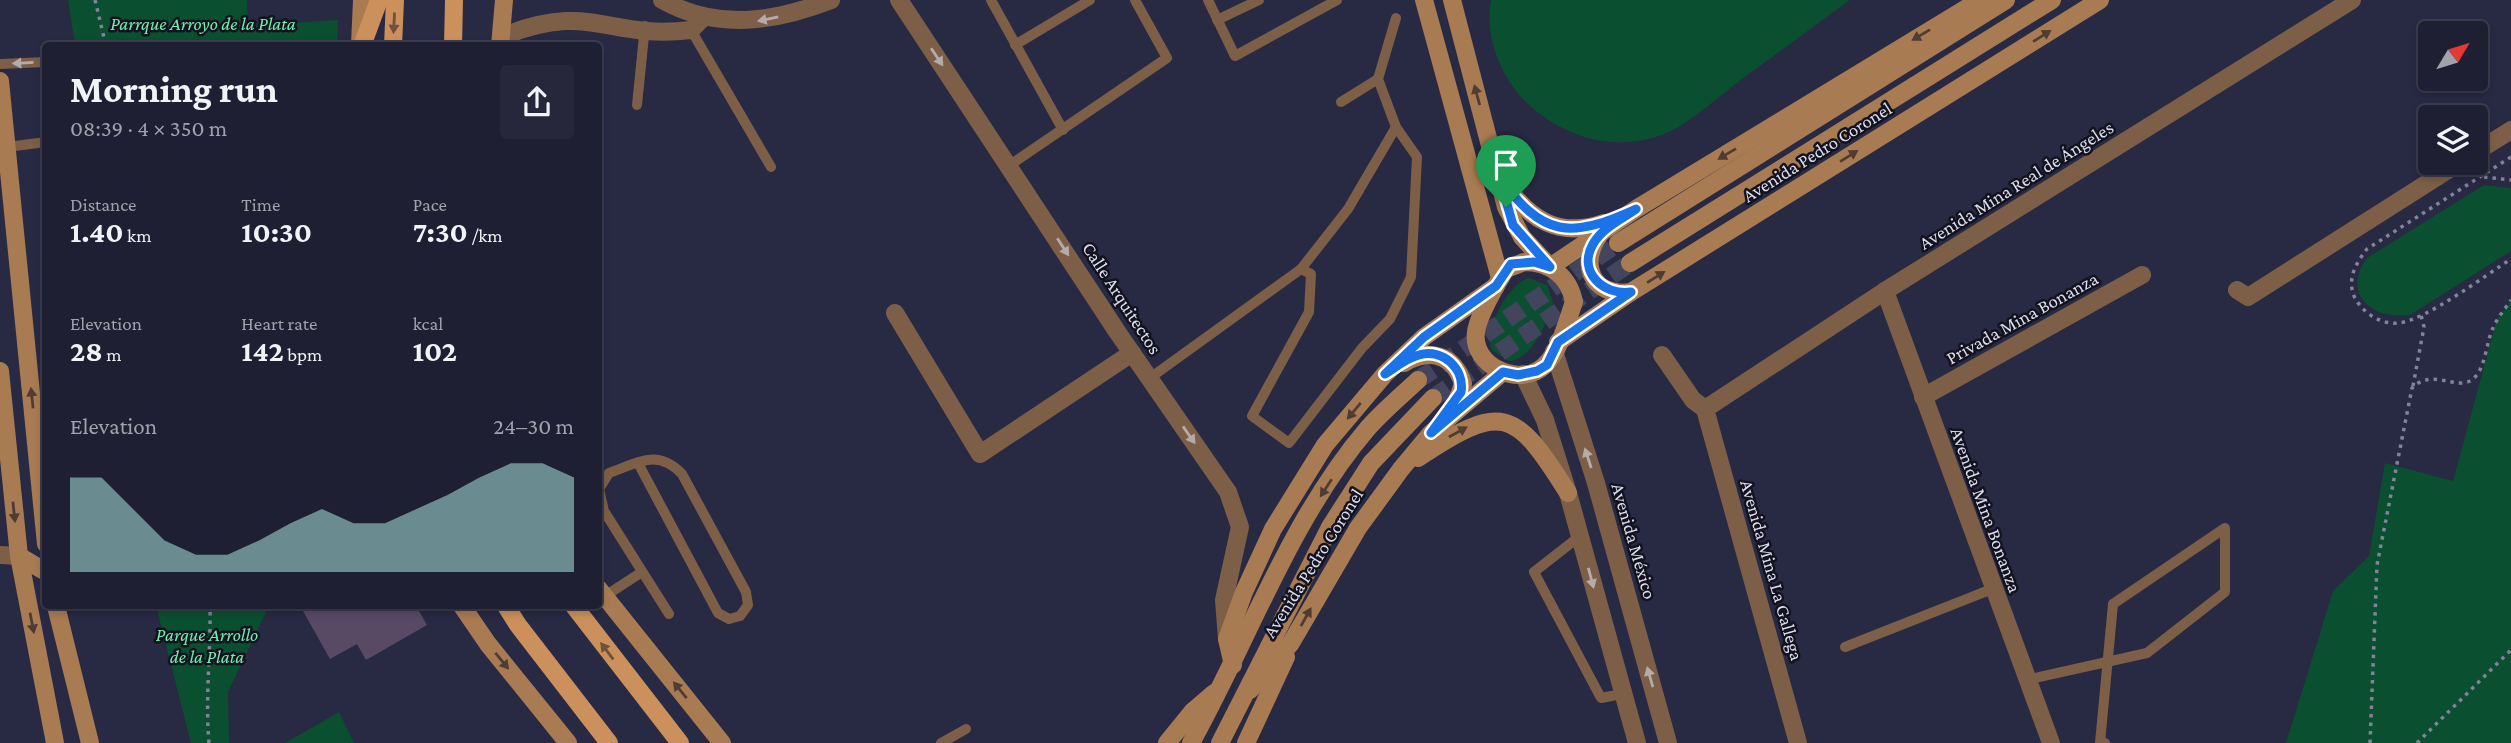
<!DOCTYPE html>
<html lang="en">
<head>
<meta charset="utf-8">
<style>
  :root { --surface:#1e1f32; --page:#26273a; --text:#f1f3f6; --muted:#a1a2ac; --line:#3c3d4d; --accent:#8bbbb9 }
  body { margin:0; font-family:"Crimson Pro",serif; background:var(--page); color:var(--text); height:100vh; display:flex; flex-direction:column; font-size:26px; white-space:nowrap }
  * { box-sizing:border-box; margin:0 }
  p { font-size:23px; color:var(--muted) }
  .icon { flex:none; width:38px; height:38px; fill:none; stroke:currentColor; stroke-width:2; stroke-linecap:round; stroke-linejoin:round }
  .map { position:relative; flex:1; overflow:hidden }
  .details { position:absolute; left:42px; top:42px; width:560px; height:567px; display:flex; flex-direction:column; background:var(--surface); border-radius:7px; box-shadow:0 4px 10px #0003,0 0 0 2px var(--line) }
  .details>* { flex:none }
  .needle { width:46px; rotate:52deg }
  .controls { position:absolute; left:2418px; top:21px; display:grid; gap:14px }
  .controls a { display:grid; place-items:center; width:70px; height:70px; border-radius:7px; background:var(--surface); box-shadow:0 4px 10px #0003,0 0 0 2px var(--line); font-size:35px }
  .pin { position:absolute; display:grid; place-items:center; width:60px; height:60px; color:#fff; margin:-72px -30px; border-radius:50% 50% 50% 0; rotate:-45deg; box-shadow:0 0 7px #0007 }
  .pin .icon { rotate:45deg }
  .round { display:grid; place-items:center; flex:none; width:74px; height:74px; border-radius:7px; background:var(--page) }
  .overview { display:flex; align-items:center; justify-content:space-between; height:119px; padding:0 28px }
  h1 { font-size:38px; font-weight:700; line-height:52px }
  .figures { display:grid; grid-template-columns:repeat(3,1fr); gap:10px; height:119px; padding:7px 28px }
  .figures div { display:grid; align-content:center }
  .figures b { font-size:30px; font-weight:700 }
  .figures small { font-size:19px; font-weight:400 }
  .figures p { font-size:19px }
  .chart { height:196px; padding:14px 28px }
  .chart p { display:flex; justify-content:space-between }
  .chart svg { width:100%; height:126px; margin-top:7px; fill:var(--accent); opacity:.7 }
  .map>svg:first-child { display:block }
</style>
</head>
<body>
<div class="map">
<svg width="2511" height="743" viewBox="0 0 2511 743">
  <rect width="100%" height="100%" fill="#282943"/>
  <g fill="#0a4f2f">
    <path d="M68,0H247L248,26L338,20L337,45H75Z"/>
    <path d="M1491,0H1850C1814,26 1778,53 1742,79C1719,96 1694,120 1669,132C1619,154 1564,139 1526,102C1501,77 1484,36 1491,0Z"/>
    <path d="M2484,185L2511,188V251L2410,315C2372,320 2341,294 2367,258Z"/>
    <path d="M1529,278L1547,285L1553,302C1548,322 1531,361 1508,361L1492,350C1484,330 1508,283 1529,278Z"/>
    <path d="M2511,300V743H2286L2333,591L2369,556L2385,463L2453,481L2497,319Z"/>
    <path d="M156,606H269L228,692L229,743H191Z"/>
    <path d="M339,712L354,743H285Z"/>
  </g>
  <path fill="#584a65" d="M313,606H416L427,625L366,660L357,644L330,659L303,611Z"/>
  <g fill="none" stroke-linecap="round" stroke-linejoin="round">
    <g stroke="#43445d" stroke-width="18" stroke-dasharray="18 9" stroke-linecap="butt">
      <path d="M1418,380L1618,243"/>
      <path d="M1433,398L1630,263"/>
    </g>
    <g stroke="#828399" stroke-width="3.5" stroke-dasharray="3.5 5" stroke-linecap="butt">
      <path d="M95,0L106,46"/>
      <path d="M2511,157L2367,249C2356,263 2346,280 2355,298C2363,313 2381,325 2399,323C2426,320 2486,275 2511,259"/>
      <path d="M2484,177L2511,180"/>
      <path d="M2413,386L2424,327L2421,315"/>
      <path d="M209,743C205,697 211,652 210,606"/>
      <path d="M2370,743L2377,565L2412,388C2433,367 2456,392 2473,379C2486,368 2486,342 2493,328C2497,318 2505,309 2511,300"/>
      <path d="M2417,743L2511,650"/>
    </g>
    <g stroke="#7c5f46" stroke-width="10">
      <path d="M991,0L1063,130"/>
      <path d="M1208,0L1235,56L1337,0"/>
      <path d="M1217,20L1259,0"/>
      <path d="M691,30L771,167"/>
      <path d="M1015,45L1090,0"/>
      <path d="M0,64L46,62"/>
      <path d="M1341,102L1378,79"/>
      <path d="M637,105L645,26"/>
      <path d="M7,147L46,142"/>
      <path d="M1010,165L1167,58L1135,0"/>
      <path d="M1301,269L1311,274L1309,312L1252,416L1289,443L1362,348L1390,319L1411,277L1417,157L1396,127L1378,79L1396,18"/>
      <path d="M1150,378L1301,269L1348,209L1396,127"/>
      <path d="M638,463L718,613L729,619L740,616L748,605L746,592L682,474C657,448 638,463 609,473L599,489L604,511L669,614"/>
      <path d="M1580,536L1534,572L1601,698L1622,694"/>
      <path d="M605,596L642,572"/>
      <path d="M1845,647L1992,589"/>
      <path d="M2026,680L2147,653L2225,592V528L2113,604L2100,743H2105"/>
      <path d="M941,743L966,729"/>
    </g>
    <g stroke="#7c5f46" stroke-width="18">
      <path d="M662,0C717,31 774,22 831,0"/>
      <path d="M899,0L1118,333L1228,492L1240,527L1224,600L1227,639"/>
      <path d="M501,37C593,0 605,40 691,30L703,18"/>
      <path d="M2476,152L2511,130"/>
      <path d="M2237,290L2248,297L2459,163"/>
      <path d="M1885,291L2051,743"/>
      <path d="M895,313L980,454L1132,353"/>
      <path d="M1554,351L1596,483L1668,743"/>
      <path d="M1662,355L1693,400L1705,409"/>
      <path d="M1523,374L1545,420L1568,493L1637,743"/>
      <path d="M1923,397L2142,275"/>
      <path d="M1705,409L1885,291L2352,0"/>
      <path d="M1705,409L1798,743"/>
      <path d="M0,555L19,556"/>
    </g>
    <g stroke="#a97b52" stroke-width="18">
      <path d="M1424,0L1500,278"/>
      <path d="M1452,0L1506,207L1522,237L1550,267L1636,209L1980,0"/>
      <path d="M360,45L362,0"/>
      <path d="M500,46L504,0"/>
      <path d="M0,81L46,544"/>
      <path d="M1504,183C1530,221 1560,238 1604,223"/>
      <path d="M1600,234C1578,263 1592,298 1631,292"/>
      <path d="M1618,243L2006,0"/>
      <path d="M1524,262C1550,262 1569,276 1574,302C1567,321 1560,351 1545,365C1521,389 1471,366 1476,332C1478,316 1497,283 1506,269Z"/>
      <path d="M1630,263L2052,0"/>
      <path d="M1558,342L1631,292L2100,0"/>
      <path d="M1404,363C1429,348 1454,354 1463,384L1456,404L1449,412"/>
      <path d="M0,371L19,556L55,743"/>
      <path d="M1418,458C1502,402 1515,408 1568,493"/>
      <path d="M19,556L46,572"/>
      <path d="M598,588L722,743"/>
      <path d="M56,606L90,743"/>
      <path d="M462,606L488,644L568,743"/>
      <path d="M1233,665L1227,639L1244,592L1273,529L1325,445L1385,374L1424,337L1496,286"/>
      <path d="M1250,690L1291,643L1358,528L1401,469L1431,433L1503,372"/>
      <path d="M1167,743L1193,711L1214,693"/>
      <path d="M1191,743C1249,639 1290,519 1368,428C1383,411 1401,396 1418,380"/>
      <path d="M1220,743L1330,527L1371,463L1433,398"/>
      <path d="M1246,743L1286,657"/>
    </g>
    <g stroke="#cb905b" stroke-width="18">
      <path d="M362,46L379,0"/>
      <path d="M393,46L395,0"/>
      <path d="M453,46L454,0"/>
      <path d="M506,606L518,625L609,743"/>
      <path d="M574,606L680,743"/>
    </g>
  </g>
  <defs><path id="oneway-solid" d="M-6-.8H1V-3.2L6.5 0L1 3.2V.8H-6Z" transform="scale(1.75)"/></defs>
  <g fill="#b6abab">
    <use href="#oneway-solid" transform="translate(768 19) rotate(168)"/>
    <use href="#oneway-solid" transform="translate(937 57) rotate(56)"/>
    <use href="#oneway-solid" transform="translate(23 63) rotate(177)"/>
    <use href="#oneway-solid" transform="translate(1063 247) rotate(57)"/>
    <use href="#oneway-solid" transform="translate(1189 435) rotate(55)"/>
    <use href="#oneway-solid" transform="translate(1588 458) rotate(-108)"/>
    <use href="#oneway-solid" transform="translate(1591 578) rotate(75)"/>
    <use href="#oneway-solid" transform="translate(1650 677) rotate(-106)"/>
  </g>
  <g fill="#6f523d">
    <use href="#oneway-solid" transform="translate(394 23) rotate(93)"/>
    <use href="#oneway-solid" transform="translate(607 651) rotate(-127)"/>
  </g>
  <g fill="#4f3d33">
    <use href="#oneway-solid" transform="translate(1921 35) rotate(149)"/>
    <use href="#oneway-solid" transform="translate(2042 36) rotate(-32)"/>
    <use href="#oneway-solid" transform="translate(1477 95) rotate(-105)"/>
    <use href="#oneway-solid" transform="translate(1727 154) rotate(149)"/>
    <use href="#oneway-solid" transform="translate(1849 156) rotate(-32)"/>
    <use href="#oneway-solid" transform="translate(1656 277) rotate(-32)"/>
    <use href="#oneway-solid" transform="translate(32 398) rotate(-96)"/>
    <use href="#oneway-solid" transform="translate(1354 411) rotate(130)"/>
    <use href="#oneway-solid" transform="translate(1458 432) rotate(-29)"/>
    <use href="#oneway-solid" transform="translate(1326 488) rotate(123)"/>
    <use href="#oneway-solid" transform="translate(14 512) rotate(84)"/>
    <use href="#oneway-solid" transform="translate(1306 617) rotate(-61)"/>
    <use href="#oneway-solid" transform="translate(32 623) rotate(79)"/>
    <use href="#oneway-solid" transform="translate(502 661) rotate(51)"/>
    <use href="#oneway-solid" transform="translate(680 690) rotate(-129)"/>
  </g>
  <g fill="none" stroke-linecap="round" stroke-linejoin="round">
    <defs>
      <path id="route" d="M1499,176C1542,238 1571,239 1636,209C1622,219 1602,228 1593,244C1577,272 1604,296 1631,292L1558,342L1547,365L1537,371L1518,375L1503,372L1431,433L1461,392C1465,369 1443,348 1419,355C1407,358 1396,367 1385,374L1424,337L1496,286L1511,264L1534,262L1550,267L1513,225Z"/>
    </defs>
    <use href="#route" stroke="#fff" stroke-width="14"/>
    <use href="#route" stroke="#1a73e8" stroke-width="9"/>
  </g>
  <g text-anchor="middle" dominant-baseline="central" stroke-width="5" stroke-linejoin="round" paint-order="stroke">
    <g font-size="19" font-style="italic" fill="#74efab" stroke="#13131f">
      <text x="203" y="23">Parrque Arroyo de la Plata</text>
      <text x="207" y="634">Parque Arrollo<tspan x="207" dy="22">de la Plata</tspan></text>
    </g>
    <g font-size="19" fill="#dcdeef" stroke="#13131f">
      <text transform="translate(1817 152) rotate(-32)">Avenida Pedro Coronel</text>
      <text transform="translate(2016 185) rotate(-32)">Avenida Mina Real de Ángeles</text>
      <text transform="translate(1122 298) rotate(57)">Calle Arquitectos</text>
      <text transform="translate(2022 318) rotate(-29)">Privada Mina Bonanza</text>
      <text transform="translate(1986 510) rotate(70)">Avenida Mina Bonanza</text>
      <text transform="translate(1634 541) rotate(74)">Avenida México</text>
      <text transform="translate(1313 563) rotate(-58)">Avenida Pedro Coronel</text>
      <text transform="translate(1772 570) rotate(74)">Avenida Mina La Gallega</text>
    </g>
  </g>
</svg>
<div class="controls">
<a><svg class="needle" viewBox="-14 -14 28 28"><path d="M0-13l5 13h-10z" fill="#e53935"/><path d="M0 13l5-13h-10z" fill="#a1a2ac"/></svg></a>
<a><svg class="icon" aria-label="layers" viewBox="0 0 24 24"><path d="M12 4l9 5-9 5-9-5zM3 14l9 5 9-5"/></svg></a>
</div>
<div class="pin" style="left:1506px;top:207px;background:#1e9e55"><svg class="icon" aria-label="arrive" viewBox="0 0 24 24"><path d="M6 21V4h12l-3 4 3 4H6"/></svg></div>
<section class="details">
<div class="overview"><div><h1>Morning run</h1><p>08:39 · 4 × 350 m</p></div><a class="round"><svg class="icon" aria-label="share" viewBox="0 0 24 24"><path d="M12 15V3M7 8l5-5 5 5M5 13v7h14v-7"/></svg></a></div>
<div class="figures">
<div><p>Distance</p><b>1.40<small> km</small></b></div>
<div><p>Time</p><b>10:30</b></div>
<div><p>Pace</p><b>7:30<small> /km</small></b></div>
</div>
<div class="figures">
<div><p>Elevation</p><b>28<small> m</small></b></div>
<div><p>Heart rate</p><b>142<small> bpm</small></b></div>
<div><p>kcal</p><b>102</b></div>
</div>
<div class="chart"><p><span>Elevation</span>24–30 m</p>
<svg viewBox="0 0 160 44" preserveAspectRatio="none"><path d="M0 44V11L10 11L20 22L30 33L40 38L50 38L60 33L70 27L80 22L90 27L100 27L110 22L120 17L130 11L140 6L150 6L160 11V44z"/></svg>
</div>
</section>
</div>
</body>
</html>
